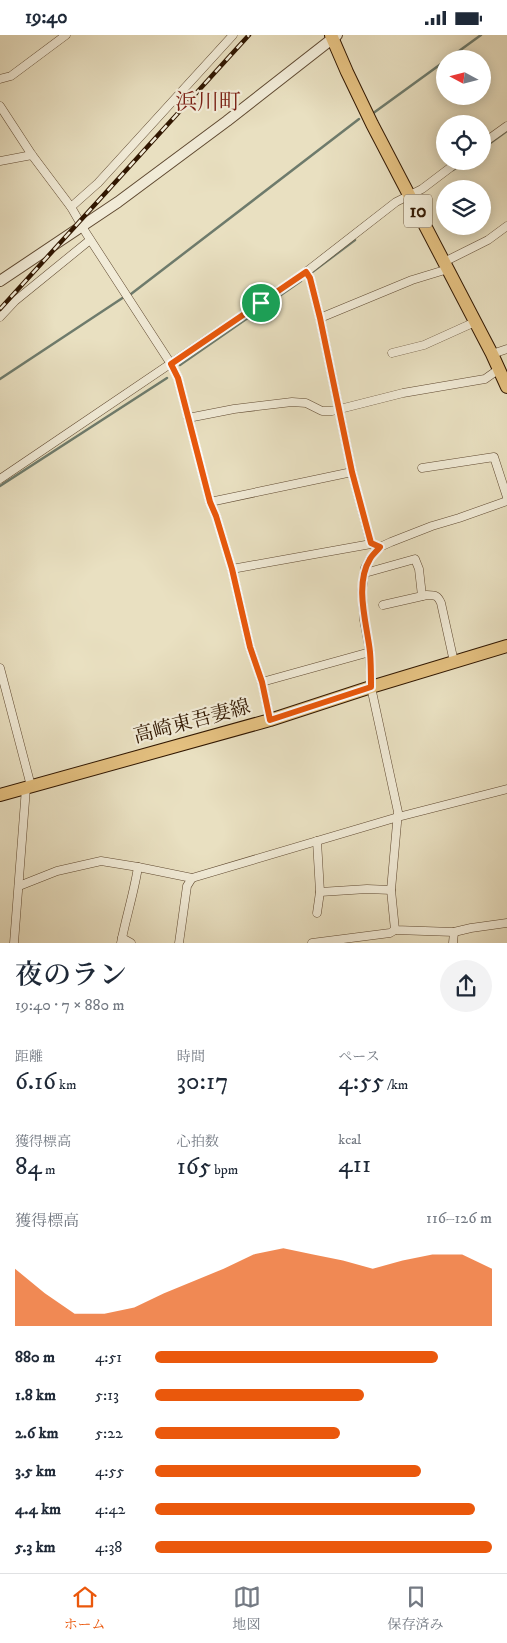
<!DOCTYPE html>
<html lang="ja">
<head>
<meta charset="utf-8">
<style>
  :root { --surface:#fff; --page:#f2f2f3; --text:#1f2937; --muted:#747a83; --line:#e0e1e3; --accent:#ea580c }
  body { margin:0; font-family:"IM FELL DW Pica","Noto Serif JP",serif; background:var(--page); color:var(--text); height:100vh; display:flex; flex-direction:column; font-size:19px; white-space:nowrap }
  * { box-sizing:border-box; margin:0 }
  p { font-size:16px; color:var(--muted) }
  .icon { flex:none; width:28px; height:28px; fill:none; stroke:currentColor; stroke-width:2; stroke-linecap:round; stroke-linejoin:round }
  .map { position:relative; height:908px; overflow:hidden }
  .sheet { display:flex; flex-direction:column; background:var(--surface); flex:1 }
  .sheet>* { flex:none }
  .needle { width:32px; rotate:277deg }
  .controls { position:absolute; left:436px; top:15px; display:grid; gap:10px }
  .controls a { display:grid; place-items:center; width:55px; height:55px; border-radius:50%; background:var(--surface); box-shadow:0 2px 12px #0003; font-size:25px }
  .pin { position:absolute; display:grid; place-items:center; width:42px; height:42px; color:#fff; margin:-21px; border:2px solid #fff; border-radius:50%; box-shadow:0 1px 5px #0007 }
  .round { display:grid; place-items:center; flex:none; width:52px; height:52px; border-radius:26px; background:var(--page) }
  .summary { display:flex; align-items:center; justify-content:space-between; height:85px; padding:0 15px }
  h1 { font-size:28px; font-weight:600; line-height:38px }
  .stats { display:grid; grid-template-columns:repeat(3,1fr); gap:8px; height:85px; padding:5px 15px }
  .stats div { display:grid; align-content:center }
  .stats b { font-size:25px; font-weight:600 }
  .stats small { font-size:14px; font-weight:400 }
  .stats p { font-size:14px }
  .chart { height:140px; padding:10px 15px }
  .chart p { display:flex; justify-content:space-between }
  .chart svg { width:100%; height:90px; margin-top:5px; fill:var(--accent); opacity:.7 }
  ul { padding:0 15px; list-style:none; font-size:16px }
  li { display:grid; grid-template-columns:80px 60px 1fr; align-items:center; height:38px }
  li i { height:12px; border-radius:6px; background:var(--accent) }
  .status { display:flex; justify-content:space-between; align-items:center; height:35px; padding:0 25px; background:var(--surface); direction:ltr }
  .status svg { height:14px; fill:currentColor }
  .tabs { display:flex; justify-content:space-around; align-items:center; height:70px; border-top:1px solid var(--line); background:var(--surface); font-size:14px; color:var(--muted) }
  .tabs a { display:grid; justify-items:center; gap:2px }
  .tabs .active { color:var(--accent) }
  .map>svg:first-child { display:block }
</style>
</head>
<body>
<div class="status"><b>19:40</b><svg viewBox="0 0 49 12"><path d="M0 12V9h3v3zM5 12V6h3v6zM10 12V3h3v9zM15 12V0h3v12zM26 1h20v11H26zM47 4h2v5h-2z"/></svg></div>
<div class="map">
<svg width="507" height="908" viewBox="0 0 507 908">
  <rect width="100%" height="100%" fill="#e9e0c1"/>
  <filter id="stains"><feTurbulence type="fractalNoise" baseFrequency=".004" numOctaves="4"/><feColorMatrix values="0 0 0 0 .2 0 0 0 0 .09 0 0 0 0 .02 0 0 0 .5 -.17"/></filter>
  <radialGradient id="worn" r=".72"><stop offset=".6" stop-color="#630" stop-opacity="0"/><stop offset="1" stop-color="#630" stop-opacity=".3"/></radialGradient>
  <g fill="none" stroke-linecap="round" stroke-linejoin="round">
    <g stroke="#6e7b6c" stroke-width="2.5">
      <path d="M448,24L481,0"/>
      <path d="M372,79L445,26"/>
      <path d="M482,114L507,96"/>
      <path d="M453,135L465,126"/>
      <path d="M311,238L355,205"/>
      <path d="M131,259L359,84"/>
      <path d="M180,330L301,246"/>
      <path d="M0,344L124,262"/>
      <path d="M0,451L167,343"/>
    </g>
    <defs>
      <g id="minor">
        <path d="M0,44L11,41L66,0"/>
        <path d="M0,71L32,120L71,172L86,198L171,329L178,343L210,467L216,481L232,534L250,612L262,647L270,685"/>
        <path d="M482,109L507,91"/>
        <path d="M0,126L32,120"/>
        <path d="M71,172L98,148L233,0"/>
        <path d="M444,227L488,205L507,191"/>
        <path d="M306,237L310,243L320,283L352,437L371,509"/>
        <path d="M0,282L15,266L90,205"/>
        <path d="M320,283L412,245L448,234"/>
        <path d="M392,318L424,310L475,287"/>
        <path d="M492,319L507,314"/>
        <path d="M188,383L234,374L292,367L306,368L322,376H332L403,358L479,345L485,344L499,334"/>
        <path d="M422,433L494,422L507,462"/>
        <path d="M0,444L306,237L396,167L422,154L459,126"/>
        <path d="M507,466L459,483L432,491L391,507L380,512L371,522L365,533L362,556L364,585L370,617L371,652L398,777L391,855L395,895L454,897L471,893L507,888"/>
        <path d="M210,467L352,437"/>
        <path d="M232,534L371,509L376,511"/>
        <path d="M365,538L415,524L419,534L422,561"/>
        <path d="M383,570L427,560C436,560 438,561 441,568L454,627"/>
        <path d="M0,633L31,751"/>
        <path d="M262,647L370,617"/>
        <path d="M192,843L398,782L507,754"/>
        <path d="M19,851L57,836L101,826L138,832L192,843L187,851L179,908"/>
        <path d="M320,857L367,854L391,855"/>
        <path d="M317,878L320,857L317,806"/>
        <path d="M122,903L131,908"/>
        <path d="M14,908L26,753"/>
        <path d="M121,908C126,882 134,858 138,832"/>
        <path d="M312,908L390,898L395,895"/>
        <path d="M453,908L454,897"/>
      </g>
      <path id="tertiary" d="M0,246L118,167L227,86L337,0"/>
      <g id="primary">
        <path d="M331,0L347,37L372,89L492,319L507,352"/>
        <path d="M0,760L270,685L371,652L507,611"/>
      </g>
    </defs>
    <use href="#minor" stroke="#5f4931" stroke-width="9"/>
    <use href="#tertiary" stroke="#5f4931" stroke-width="12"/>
    <use href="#primary" stroke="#311701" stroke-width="14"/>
    <use href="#minor" stroke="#f1ebd7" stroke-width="8"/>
    <use href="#tertiary" stroke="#f1ebd7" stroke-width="10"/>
    <use href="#primary" stroke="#e4c080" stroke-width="12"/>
    <defs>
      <path id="rail" d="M0,274L249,0"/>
    </defs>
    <use href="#rail" stroke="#311701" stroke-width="4.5"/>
    <use href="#rail" stroke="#f1ebd7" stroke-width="2.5" stroke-dasharray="8" stroke-linecap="butt"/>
  </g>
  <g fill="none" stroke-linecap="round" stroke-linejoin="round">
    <defs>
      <path id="route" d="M306,237L310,243L320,283L352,437L371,508L380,512C377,516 372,520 370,524C354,550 367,589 370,617C371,628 371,640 371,652L270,685L262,647L250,612L232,534L216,481L210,467L178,343L171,329Z"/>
    </defs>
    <use href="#route" stroke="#fff" stroke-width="10"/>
    <use href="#route" stroke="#ea580c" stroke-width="6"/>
  </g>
  <g text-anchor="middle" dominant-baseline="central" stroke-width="4.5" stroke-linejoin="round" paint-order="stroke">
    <rect fill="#f1ebd7" stroke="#6b5741" stroke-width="1" x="404" y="159.5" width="28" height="33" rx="4"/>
    <g font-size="19" font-weight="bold" fill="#311701">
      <text x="418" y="176">10</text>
    </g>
    <g font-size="20" fill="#311701" stroke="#f1ebd7">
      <text transform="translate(192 687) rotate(-15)">高崎東吾妻線</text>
    </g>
    <g font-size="22" fill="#7a1f14" stroke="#f1ebd7">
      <text x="208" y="67">浜川町</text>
    </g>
  </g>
  <rect width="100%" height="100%" filter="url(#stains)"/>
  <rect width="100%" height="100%" fill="url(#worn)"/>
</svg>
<div class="controls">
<a><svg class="needle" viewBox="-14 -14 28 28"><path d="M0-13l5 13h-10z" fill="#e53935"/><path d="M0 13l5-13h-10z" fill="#747a83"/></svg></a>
<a><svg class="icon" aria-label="locate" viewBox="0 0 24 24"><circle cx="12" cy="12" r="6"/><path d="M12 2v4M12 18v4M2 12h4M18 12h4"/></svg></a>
<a><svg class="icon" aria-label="layers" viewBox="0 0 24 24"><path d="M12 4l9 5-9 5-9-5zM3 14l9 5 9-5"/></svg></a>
</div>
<div class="pin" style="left:261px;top:268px;background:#1e9e55"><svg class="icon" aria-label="arrive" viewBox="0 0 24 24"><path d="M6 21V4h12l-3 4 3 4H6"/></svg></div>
</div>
<section class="sheet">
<div class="summary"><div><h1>夜のラン</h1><p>19:40 · 7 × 880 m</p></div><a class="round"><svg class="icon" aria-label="share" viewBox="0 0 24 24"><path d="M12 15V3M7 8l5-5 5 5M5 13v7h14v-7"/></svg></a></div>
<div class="stats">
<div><p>距離</p><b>6.16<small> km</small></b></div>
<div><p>時間</p><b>30:17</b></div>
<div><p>ペース</p><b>4:55<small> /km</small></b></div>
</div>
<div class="stats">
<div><p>獲得標高</p><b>84<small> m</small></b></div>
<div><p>心拍数</p><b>165<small> bpm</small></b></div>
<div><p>kcal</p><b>411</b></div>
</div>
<div class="chart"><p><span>獲得標高</span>116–126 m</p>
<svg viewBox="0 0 160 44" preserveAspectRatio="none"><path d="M0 44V16L10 28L20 38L30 38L40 35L50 28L60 22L70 16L80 9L90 6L100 9L110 12L120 16L130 12L140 9L150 9L160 16V44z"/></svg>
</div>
<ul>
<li><b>880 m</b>4:51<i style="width:84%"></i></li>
<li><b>1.8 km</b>5:13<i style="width:62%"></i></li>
<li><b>2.6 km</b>5:22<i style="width:55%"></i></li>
<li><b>3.5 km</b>4:55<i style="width:79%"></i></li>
<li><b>4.4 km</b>4:42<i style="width:95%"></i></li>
<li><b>5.3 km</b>4:38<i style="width:100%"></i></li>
</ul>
</section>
<nav class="tabs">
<a class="active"><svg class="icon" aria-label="home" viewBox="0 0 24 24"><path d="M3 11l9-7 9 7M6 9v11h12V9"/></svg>ホーム</a>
<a><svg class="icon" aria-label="map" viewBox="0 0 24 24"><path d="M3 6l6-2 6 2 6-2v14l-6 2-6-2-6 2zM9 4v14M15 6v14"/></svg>地図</a>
<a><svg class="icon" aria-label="saved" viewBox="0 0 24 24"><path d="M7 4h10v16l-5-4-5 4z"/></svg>保存済み</a>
</nav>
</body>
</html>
